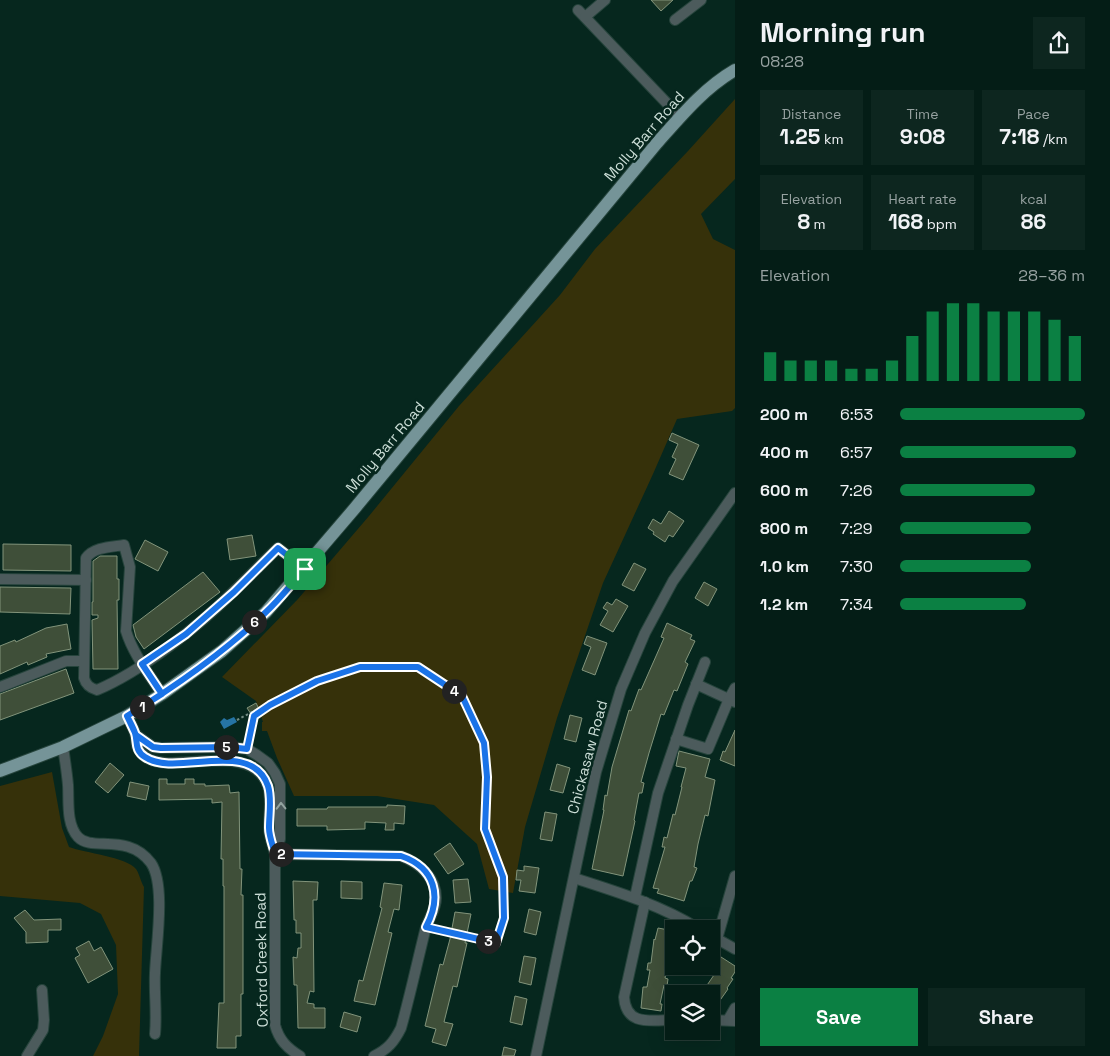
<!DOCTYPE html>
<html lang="en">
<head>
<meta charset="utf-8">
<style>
  :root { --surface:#041d16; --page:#0d261f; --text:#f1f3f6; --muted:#97a2a1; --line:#253b35; --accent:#0b8043 }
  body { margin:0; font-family:"Space Grotesk",sans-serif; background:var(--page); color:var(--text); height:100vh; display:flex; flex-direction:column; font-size:19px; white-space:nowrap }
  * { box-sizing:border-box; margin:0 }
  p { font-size:16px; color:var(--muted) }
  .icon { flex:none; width:28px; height:28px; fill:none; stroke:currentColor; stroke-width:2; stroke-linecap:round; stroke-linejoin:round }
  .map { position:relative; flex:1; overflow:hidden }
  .side { display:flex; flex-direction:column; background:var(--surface); width:375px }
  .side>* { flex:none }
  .tools { position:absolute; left:665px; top:920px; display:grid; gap:10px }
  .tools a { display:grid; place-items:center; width:55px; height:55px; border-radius:0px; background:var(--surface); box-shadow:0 5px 20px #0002,0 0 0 1px var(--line); font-size:25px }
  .pin { position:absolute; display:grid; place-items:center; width:42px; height:42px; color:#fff; margin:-21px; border-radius:10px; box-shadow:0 2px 8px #0006 }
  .km { position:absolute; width:25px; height:25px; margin:-12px; border-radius:50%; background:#222; color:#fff; font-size:14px; line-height:25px; text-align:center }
  .round { display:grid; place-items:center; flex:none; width:52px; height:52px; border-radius:0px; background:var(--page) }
  .overview { display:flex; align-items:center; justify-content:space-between; height:85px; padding:0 25px }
  h1 { font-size:28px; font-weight:700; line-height:38px }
  .metrics { display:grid; grid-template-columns:repeat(3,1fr); gap:8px; height:85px; padding:5px 25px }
  .metrics div { display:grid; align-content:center; border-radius:0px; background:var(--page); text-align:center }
  .metrics b { font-size:21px; font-weight:700 }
  .metrics small { font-size:14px; font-weight:400 }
  .metrics p { font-size:14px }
  .chart { height:140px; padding:10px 25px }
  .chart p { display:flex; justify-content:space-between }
  .chart svg { width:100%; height:90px; margin-top:5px; stroke:var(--accent); stroke-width:6 }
  .button { display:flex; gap:10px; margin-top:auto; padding:10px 25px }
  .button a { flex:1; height:58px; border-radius:0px; background:var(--accent); color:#fff; font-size:20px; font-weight:700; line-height:58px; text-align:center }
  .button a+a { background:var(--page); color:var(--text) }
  ul { padding:0 25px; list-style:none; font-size:16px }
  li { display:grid; grid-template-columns:80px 60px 1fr; align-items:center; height:38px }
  li i { height:12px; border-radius:6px; background:var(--accent) }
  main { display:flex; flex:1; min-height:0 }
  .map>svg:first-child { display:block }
</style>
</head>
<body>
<main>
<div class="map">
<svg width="735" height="1056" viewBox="0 0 735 1056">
  <rect width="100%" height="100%" fill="#06271e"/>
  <g fill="#36310a">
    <path d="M735,99V179L701,214L713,239L735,250V408L732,411L677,419L653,474L603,583L557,718L525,827L513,893L489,889L477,844L434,805L377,796H294L277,758L267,731H262V722H263L256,701L222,677L298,599L369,516L459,406L560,295L595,249L688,151Z"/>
    <path d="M52,772L62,828L69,847C85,853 126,857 136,869C139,873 141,882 144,887L139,1056H93L103,1036L118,994L116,945L101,914L80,903L0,896V786Z"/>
  </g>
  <path fill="#2674a4" d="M234,717L237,722L224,729L220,722L224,718L227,720Z"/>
  <g fill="#3f4f39" stroke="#82947b">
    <path d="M651,0H673L661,11Z"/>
    <path d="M672,433L699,445L683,480L669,474L676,459L672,457L678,444L669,440Z"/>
    <path d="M669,511L684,521L673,537L669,535L665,542L653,534L654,532L648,528L653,519L661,524Z"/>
    <path d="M252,535L256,556L230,560L227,539Z"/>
    <path d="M145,540L168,552L158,571L135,559Z"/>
    <path d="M3,544L71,545V571L3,570Z"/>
    <path d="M100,556H117V579H119V600H117L118,669H93L92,620L98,618V615H92V602H93V561Z"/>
    <path d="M634,563L646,569L634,591L622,585Z"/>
    <path d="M203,572L220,592L144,649L136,637L133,625Z"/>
    <path d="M704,582L717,589L708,606L695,598Z"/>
    <path d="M0,587L71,588L70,614L0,612Z"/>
    <path d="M616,599L628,606L613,632L600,625L608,611L603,608L607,602L612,605Z"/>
    <path d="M667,623L692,635L690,639L695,641L685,662L688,664L677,691L674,690L664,715L661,714L649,753L641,782L644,783L642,793H639L634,820L635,821L623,876L592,869L604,810H603L605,795L607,796L612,767L629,710L631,711L639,689L641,690L664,638L661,637Z"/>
    <path d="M67,624L71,649L46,654L47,657L28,665L27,662L0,674V646L15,640L16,642L46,628Z"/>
    <path d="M587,636L607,643L595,675L582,670L591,647L584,644Z"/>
    <path d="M66,669L74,693L0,720V694Z"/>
    <path d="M256,703L259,709L251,714L247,708Z"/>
    <path d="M570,715L582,718L576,742L564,739Z"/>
    <path d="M735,730V766L720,760L723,751L725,752Z"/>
    <path d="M679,751L710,759L705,777L715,780L708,816L705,815L698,844L694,867L697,868L692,881H690L684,901L657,893L659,889L653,888L665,847H662L664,837L667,838L673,814L675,815L682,787H681L686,768L676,766Z"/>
    <path d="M110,763L124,775L108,793L95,782Z"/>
    <path d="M557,764L570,768L563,793L550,790Z"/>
    <path d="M159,779H167V784H185V779H194V784H205V786L229,785L230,793L239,792L240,869H242L241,895H243V994H241V1036H236V1048H217L219,1003H224V886H223V859H221L222,802L212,803V799L159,800Z"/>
    <path d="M130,782L149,786L146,800L127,796Z"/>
    <path d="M387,805L405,806L404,824L394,823V830H385L386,823L365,822V829L327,830V826H297V809H327L328,807H387Z"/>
    <path d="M545,812L557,814L552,841L540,839Z"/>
    <path d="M450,843L464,864L448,874L434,854Z"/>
    <path d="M524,866L539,868L535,893L519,891L521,880H516L517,870L524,871Z"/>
    <path d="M468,879L471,902L455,903L453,880Z"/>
    <path d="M293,881L318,882L317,900H313L314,992L310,991L307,1003L314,1004V1008H325V1028H298L297,985H294L293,957L297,958L298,948H301V933H296V920H294Z"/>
    <path d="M341,881L362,882V899L341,898Z"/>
    <path d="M384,883L402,885L399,910L394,909L388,932L392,933L375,1005L354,1001L359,980L363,981L382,908L380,907Z"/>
    <path d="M529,909L541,912L536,935L524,932Z"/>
    <path d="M25,910L34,920L61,919V930H48V942L26,943V932L14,918Z"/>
    <path d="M455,912L471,914L465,943H467L457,987L453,986L444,1022L453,1024L446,1046L432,1042L436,1029L425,1026L440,964L443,965L450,939Z"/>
    <path d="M658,928L674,931L671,963L668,962L665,978L668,979L667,986L664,985L660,1004H662L661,1011L641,1008L643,987H647L650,970H647L648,963H651L654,939L655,940Z"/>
    <path d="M89,941L94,951L101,947L113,969L88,983L75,958L80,955L76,948Z"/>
    <path d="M524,956L536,958L531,985L519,982Z"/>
    <path d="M721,957L735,966V972L731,978L733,979L727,988L728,989L711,1013V994H701L714,975L713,974L719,964L718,963Z"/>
    <path d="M515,996L527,999L522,1025L510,1022Z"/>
    <path d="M344,1012L361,1017L357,1032L340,1027Z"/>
    <path d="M504,1047L516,1050L514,1056H502Z"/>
  </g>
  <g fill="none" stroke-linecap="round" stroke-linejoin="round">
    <defs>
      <g id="minor">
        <path d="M578,10L680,117"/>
        <path d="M585,17L605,0"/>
        <path d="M675,20L701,0"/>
        <path d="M0,579L86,580"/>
        <path d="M696,684L735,702"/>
        <path d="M0,687L66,661H84"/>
        <path d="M162,694C149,674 133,654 126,631L130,567L124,545C111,547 94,547 86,558L84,678C86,685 90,688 97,690C142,671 199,626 234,591C249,577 263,562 278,548L305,569"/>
        <path d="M127,716C130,722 133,727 135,733C138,743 134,745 142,754C165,780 251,736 268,786C272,799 269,814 269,828C269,836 273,845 275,854V1025C279,1040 287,1048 300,1056"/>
        <path d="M136,735L153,747L161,748L230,747L247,749L257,755L268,763L275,773L280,784V839L275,854"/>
        <path d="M676,739L708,749L729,699L735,688"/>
        <path d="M63,747C65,760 67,773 68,785C69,801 66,824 78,837C92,852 128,832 151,863C166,885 156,946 155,973C154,993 157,1013 155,1034"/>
        <path d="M275,854L401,856C419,863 436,877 436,898C436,910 428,919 425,931C417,963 410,996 401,1028C394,1042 388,1049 374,1056"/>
        <path d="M574,878C618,892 660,905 699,929"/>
        <path d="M635,897L658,793L688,705L705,662"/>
        <path d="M645,902L624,997C626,1027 652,1020 674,1020"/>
        <path d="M712,936L735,949"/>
        <path d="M717,939L735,876"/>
        <path d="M711,1020L735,1021"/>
        <path d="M728,1020L735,1008"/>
        <path d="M27,1056L43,1030L44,1020L42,990"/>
        <path d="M536,1056L596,772L621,689L645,633L673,581L735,493"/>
      </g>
      <path id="major" d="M0,771L63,747L127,716L162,694L222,651L266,612L355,508L657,143C681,116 704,88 735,70"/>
    </defs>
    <use href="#minor" stroke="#26443c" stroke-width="12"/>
    <use href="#major" stroke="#26443c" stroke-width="14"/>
    <g stroke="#728b83" stroke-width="2" stroke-dasharray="2.5 2.5" stroke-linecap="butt">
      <path d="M237,720L252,712L254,716"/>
      <path d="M249,739L254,716L270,705L317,681L361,667H418L462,696L484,743L487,777L485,829L503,877L504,918L496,943L436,930"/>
    </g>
    <use href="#minor" stroke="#4c5b5c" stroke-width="10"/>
    <use href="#major" stroke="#759498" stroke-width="12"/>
  </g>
  <defs><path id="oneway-chevron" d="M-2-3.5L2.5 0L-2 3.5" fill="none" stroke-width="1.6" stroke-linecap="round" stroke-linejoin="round" transform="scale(1.25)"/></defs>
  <use stroke="#92a3a0" href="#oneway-chevron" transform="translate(281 806) rotate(-91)"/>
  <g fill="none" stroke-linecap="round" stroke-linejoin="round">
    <defs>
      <path id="route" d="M305,569L278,548L234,592L186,634L142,664L162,694L127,716C130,722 133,727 135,733C138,742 134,750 145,757C176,778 251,737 268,786C272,799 269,814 269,828C269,836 273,846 275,854L401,856C436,868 442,897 426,927L496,943L504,918L503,877L485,829L487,777L484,743L462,696L418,667H360L317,681L270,705L254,716L247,749L230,747L161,748L153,747L136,735L127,716C176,686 225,652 266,612C280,599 292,583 305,569"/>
    </defs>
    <use href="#route" stroke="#fff" stroke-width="10"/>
    <use href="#route" stroke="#1a73e8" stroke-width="6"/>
  </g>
  <g text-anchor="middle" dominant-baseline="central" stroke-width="5" stroke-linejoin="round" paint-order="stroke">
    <g font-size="15" fill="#ccded7" stroke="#06271e">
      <text transform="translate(644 136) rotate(-49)">Molly Barr Road</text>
      <text transform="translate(385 447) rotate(-50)">Molly Barr Road</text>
      <text transform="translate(587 757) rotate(-75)">Chickasaw Road</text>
      <text transform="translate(261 960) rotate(-91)">Oxford Creek Road</text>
    </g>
  </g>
</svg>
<div class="tools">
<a><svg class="icon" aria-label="locate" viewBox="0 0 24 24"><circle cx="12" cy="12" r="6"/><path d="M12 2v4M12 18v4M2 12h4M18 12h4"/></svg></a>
<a><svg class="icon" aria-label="layers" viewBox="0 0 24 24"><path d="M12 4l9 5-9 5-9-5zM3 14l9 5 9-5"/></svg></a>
</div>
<div class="pin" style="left:305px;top:569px;background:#1e9e55"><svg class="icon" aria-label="arrive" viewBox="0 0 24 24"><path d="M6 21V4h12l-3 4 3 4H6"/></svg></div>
<b class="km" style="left:142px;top:707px">1</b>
<b class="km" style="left:281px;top:854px">2</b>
<b class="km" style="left:488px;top:941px">3</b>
<b class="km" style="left:454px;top:691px">4</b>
<b class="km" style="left:226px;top:747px">5</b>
<b class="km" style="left:254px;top:622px">6</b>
</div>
<section class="side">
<div class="overview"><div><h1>Morning run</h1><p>08:28</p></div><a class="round"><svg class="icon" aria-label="share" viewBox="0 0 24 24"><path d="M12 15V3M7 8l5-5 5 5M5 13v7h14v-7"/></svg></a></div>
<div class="metrics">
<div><p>Distance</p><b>1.25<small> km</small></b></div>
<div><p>Time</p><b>9:08</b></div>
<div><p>Pace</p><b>7:18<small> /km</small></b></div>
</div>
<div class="metrics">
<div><p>Elevation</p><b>8<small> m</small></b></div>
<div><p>Heart rate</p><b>168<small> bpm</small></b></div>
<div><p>kcal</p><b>86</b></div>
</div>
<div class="chart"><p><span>Elevation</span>28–36 m</p>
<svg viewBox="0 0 160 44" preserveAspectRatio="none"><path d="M5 44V30M15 44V34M25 44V34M35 44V34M45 44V38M55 44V38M65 44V34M75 44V22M85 44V10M95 44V6M105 44V6M115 44V10M125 44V10M135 44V10M145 44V14M155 44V22"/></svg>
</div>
<ul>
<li><b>200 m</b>6:53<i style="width:100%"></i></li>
<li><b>400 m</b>6:57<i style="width:95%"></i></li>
<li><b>600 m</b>7:26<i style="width:73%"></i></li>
<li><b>800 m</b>7:29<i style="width:71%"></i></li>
<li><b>1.0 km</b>7:30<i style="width:71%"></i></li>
<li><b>1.2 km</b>7:34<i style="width:68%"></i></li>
</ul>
<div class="button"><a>Save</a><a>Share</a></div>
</section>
</main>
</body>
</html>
